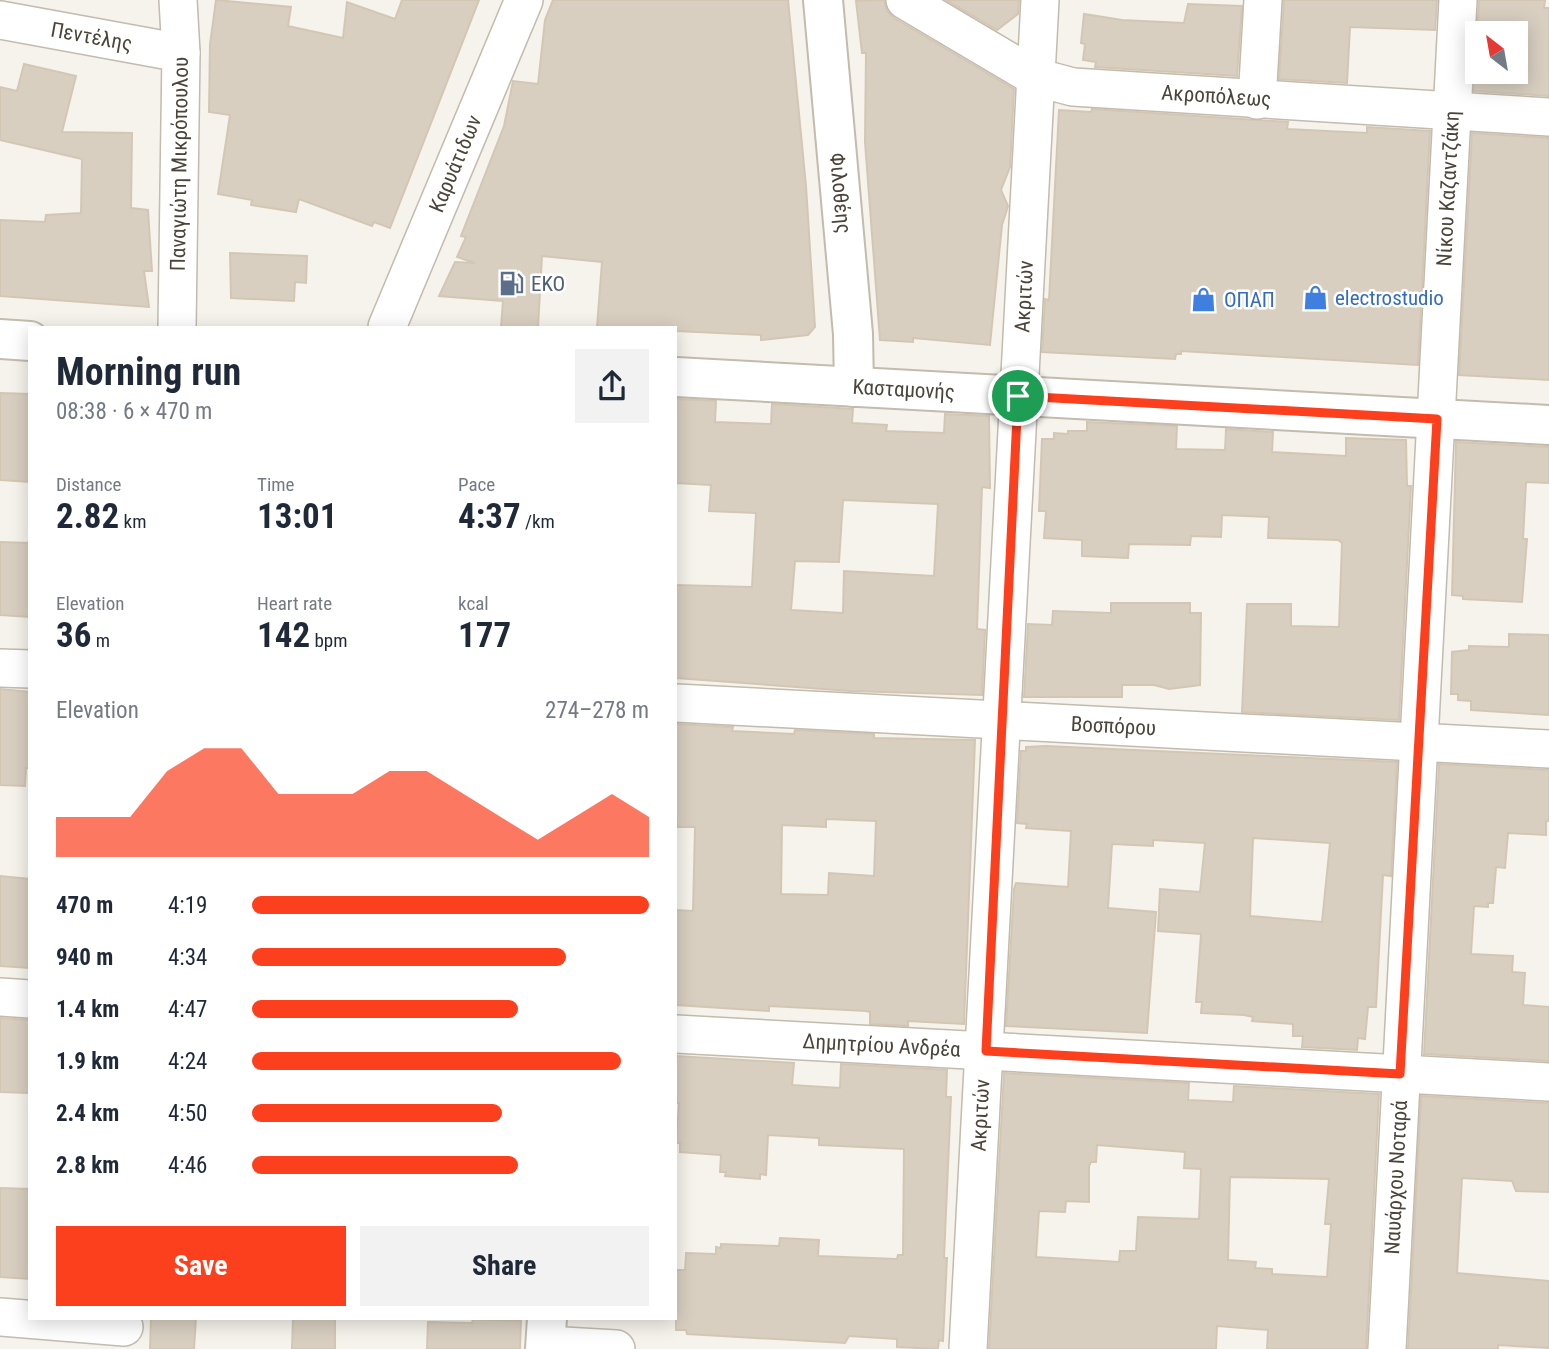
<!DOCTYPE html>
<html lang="en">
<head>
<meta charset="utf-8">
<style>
  :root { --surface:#fff; --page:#f2f2f3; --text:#1f2937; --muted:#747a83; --accent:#fc3f1d }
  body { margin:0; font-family:"Roboto Condensed",sans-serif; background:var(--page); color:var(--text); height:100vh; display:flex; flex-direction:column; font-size:26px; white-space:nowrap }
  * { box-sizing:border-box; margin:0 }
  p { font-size:23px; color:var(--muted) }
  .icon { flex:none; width:38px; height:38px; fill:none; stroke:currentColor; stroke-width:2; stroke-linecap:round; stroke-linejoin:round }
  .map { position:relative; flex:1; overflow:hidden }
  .details { position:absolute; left:28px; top:326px; width:649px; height:994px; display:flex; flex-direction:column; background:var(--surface); border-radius:0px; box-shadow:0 4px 18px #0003 }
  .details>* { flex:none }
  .needle { width:46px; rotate:329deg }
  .fabs { position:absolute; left:1465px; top:21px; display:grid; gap:14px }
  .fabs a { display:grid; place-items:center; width:63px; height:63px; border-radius:0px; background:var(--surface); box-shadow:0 4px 18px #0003; font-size:35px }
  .pin { position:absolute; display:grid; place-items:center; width:60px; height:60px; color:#fff; margin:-30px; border:4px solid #fff; border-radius:50%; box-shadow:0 2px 7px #0007 }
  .round { display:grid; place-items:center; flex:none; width:74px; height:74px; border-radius:0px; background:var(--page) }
  .summary { display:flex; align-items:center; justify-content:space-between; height:119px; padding:0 28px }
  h1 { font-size:38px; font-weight:700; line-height:52px }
  .metrics { display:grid; grid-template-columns:repeat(3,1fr); gap:10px; height:119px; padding:7px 28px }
  .metrics div { display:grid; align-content:center }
  .metrics b { font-size:35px; font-weight:700 }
  .metrics small { font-size:19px; font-weight:400 }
  .metrics p { font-size:19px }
  .chart { height:196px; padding:14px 28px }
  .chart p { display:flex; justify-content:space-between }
  .chart svg { width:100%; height:126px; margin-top:7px; fill:var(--accent); opacity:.7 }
  .action { display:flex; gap:14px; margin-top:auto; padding:14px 28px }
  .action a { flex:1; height:80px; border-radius:0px; background:var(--accent); color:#fff; font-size:28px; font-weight:700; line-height:80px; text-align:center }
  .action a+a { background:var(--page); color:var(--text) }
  ul { padding:0 28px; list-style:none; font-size:23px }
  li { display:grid; grid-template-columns:112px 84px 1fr; align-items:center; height:52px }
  li i { height:18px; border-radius:9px; background:var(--accent) }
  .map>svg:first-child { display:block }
</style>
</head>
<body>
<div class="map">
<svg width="1549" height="1349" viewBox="0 0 1549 1349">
  <rect width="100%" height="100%" fill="#f6f3ec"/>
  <g fill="#d8cfc1" stroke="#d3c7b4" stroke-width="2" fill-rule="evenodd">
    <path d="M216,0L291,7L288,26L343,38L347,2L395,19L402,0H479L390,228L374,222L372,226L299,199L296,212L251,205L252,200L218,194L230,115L209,112L210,44Z"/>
    <path d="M553,0H788L806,186L815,327L808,335L761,340V335L676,331V327H597L602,262L542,256L538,327H501L503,301L439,296L455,262L475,263L457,257L466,237L461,236L504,126L513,81L538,84L545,20Z"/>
    <path d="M884,0L887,11L894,18L1014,89L1010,167L1001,190L1008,206L1002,225L990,345L913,338V342L880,340L865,142L866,53H862L856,1Z"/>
    <path d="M946,0H1019L1018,14L997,30Z"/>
    <path d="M1284,0H1437L1435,30L1350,27L1347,83L1279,79Z"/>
    <path d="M1479,0H1545L1544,8H1549V96L1474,91L1477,39V72H1516V33H1477Z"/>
    <path d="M1188,4L1242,6L1237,76L1095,67L1096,62L1083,60L1085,44L1081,43L1084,14L1122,20L1184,23Z"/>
    <path d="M24,64L76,76L62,132L132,133L131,208L148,210L152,271H144L149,307L0,296V220L45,222L46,215L81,213L82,159L0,140V87L17,91Z"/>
    <path d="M1092,109L1288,122L1287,129L1367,133V127L1430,131L1418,365L1181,351V354H1176L1175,359L1042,352L1045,299L1049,300L1059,110L1091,112Z"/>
    <path d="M1472,133L1549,138V380L1459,375Z"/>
    <path d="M230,253L307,256L306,283L295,282L294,301L231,298Z"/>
    <path d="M0,393L30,394V482L0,480Z"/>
    <path d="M676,399L716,401L715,422L771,424L772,404L853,409L852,423L887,425L886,431L944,433L945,414L989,416L990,488L982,487L977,629L985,630L982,695L850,691L676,678V585L752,587L756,513L709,511L711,485L676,483ZM843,500L938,504L934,576L844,571L843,613L791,610L795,561L839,562Z"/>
    <path d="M1087,422L1177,426L1176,449L1225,450L1226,429L1273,432L1272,452L1346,456V438L1406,440L1407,486H1411L1399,720L1242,712L1247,604H1291V626L1339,627L1342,543L1338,540L1268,538L1269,517L1222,515L1221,537L1191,536L1190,545L1129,544L1128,558L1082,556V540L1044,538L1046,511H1039L1042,439H1054V433L1068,434V431H1087Z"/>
    <path d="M1456,442L1549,447V483L1526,482L1523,539H1527L1522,602L1463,599V596L1452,595Z"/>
    <path d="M0,542L30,543V617L0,615Z"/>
    <path d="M1111,603H1190V613H1201L1200,685L1169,689L1154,685H1122V697H1024L1028,624L1052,625L1053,611L1111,613Z"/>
    <path d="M1509,634L1549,635V715L1471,710V701L1458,700V694H1451L1452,652L1469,650V646L1509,647Z"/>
    <path d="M0,689L30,692V768H26L25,786L0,785Z"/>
    <path d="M676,724L733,727L732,731L794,734L795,730L874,734V738L975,740L964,1024L908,1021V1026L870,1024V1012L866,1011L769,1006V1011L676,1005V910L693,911L695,827H677L676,821ZM826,819L876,821L874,876L829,873L828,895L781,894L782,825L826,827Z"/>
    <path d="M1046,746L1397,762L1391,876L1383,875L1376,1007H1368L1365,1039L1358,1038L1357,1050L1302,1047L1303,1036H1293V1024L1252,1021L1253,1017L1244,1015L1201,1013L1202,1002H1196L1201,934L1158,931L1160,889L1200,892L1205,843L1153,840V846L1112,844L1108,908L1156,912L1147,1033L1006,1026L1014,889L1016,883L1068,887L1071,831L1026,828L1027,824L1017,823L1021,751H1026V747ZM1253,838L1330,843L1322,922L1250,916Z"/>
    <path d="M1439,764L1549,770V821H1546V835L1508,833L1505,868L1496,867L1493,903H1488V907L1474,906L1471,954L1513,956L1512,972L1525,973L1523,1005L1549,1007V1061L1424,1054Z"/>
    <path d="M0,876L30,879V968L0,966Z"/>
    <path d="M0,1018L30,1020V1093L0,1092Z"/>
    <path d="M676,1056L794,1063L792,1085L840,1088L841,1064L947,1070L946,1097H951L944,1258H947L943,1341L939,1340L938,1349L897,1347V1339L849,1336L845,1343L687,1334L686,1330H676V1270H685L686,1253L716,1254V1247L721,1248V1244L779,1246L780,1238L819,1240L818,1256L897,1259L898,1255H903L904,1149L819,1145V1138L768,1135L766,1175L760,1174V1179L725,1176L726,1172H720L721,1155L680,1152V1143H676L679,1103H676Z"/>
    <path d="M1004,1073L1189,1083L1188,1100L1233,1102L1234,1086L1379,1094L1366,1349H1267L1268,1330L1217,1326L1216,1349H989ZM1097,1145L1185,1152L1184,1168L1201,1169L1199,1219L1138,1217L1136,1251H1120L1119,1262L1036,1257L1039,1211L1065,1212L1066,1201L1089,1202V1166L1091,1162H1096ZM1230,1177L1329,1179L1325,1224H1331L1327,1277L1272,1274V1269L1255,1268L1256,1262L1228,1260Z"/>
    <path d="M1421,1096L1549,1103V1192L1516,1191L1512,1181L1462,1178L1457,1273L1549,1281V1348L1498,1345V1349H1408Z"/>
    <path d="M0,1188L30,1189V1279L0,1277Z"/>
    <path d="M151,1318H196L194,1349H150Z"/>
    <path d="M293,1318H335V1349H292Z"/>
    <path d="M473,1319L521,1321L520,1349H427L428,1322L472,1323Z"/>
  </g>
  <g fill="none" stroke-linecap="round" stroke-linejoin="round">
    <defs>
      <g id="minor">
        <path id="s1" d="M905,0L1035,77L1073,87L1549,117"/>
        <path id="s2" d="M0,20L181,53"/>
        <path d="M1257,100L1263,0"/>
        <path id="s3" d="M177,327L181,53L178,0"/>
        <path id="s4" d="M387,327L524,0"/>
        <path d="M0,668L30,669"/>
        <path id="s5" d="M676,703L1549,749"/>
        <path d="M0,997L30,999"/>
        <path id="s6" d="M676,1034L1549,1082"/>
        <path d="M0,1317L124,1327"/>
        <path d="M546,1345L616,1349"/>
        <path id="s7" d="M968,1349L1040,0"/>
        <path id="s8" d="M1387,1349L1458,0"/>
      </g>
      <g id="tertiary">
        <path id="s9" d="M823,0L853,334L854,387"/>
        <path d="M0,339L30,341"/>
        <path id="s10" d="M676,377L1549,425"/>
        <path d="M545,1349L547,1318"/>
      </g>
    </defs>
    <use href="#minor" stroke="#c2bbae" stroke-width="40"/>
    <use href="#tertiary" stroke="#c2bbae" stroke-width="42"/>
    <use href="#minor" stroke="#fff" stroke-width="37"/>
    <use href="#tertiary" stroke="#fff" stroke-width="38"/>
  </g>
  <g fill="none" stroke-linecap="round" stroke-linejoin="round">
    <defs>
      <path id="route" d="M1018,396L1437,419L1400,1074L986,1051Z"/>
    </defs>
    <use href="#route" stroke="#fff" stroke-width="14"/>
    <use href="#route" stroke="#fc3f1d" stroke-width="9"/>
  </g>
  <defs>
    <symbol id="fuel-bare" viewBox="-9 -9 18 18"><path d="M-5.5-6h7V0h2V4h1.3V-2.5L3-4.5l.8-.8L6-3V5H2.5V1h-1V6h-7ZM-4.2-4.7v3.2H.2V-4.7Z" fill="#5c6f8a" stroke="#fff" stroke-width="2.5" paint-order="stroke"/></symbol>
    <symbol id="shop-bare" viewBox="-9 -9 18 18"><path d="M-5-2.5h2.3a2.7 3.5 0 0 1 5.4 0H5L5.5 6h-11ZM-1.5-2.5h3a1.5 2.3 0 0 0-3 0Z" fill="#3f7fe0" stroke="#fff" stroke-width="2.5" paint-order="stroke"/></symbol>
  </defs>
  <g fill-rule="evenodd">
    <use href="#fuel-bare" x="494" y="266" width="35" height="35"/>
    <use href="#shop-bare" x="1298" y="280" width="35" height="35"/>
    <use href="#shop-bare" x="1186" y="282" width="35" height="35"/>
  </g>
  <g text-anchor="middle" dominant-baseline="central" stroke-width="5" stroke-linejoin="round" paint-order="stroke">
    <g font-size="21" fill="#4b4439" stroke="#fff">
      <text stroke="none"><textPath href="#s2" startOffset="93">Πεντέλης</textPath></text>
      <text stroke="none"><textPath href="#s1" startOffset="334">Ακροπόλεως</textPath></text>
      <text stroke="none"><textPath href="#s3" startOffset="163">Παναγιώτη Μικρόπουλου</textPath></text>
      <text stroke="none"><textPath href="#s4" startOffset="177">Καρυάτιδων</textPath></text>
      <text stroke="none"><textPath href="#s8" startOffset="1162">Νίκου Καζαντζάκη</textPath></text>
      <text stroke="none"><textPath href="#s9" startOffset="194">Φιλοθέης</textPath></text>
      <text stroke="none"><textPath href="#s7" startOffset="1054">Ακριτών</textPath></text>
      <text stroke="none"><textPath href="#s10" startOffset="228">Κασταμονής</textPath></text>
      <text stroke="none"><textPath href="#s5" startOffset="438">Βοσπόρου</textPath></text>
      <text stroke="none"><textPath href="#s6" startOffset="206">Δημητρίου Ανδρέα</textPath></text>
      <text stroke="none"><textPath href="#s7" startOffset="234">Ακριτών</textPath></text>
      <text stroke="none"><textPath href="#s8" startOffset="172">Ναυάρχου Νοταρά</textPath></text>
    </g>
    <g font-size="21" fill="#4e5e75" stroke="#fff" text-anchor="start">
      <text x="531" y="284">EKO</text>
    </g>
    <g font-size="21" fill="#366cbe" stroke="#fff" text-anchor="start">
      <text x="1335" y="298">electrostudio</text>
      <text x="1224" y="300">ΟΠΑΠ</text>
    </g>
  </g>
</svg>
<div class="fabs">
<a><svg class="needle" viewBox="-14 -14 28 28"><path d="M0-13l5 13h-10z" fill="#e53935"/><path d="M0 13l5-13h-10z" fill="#747a83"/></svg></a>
</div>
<div class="pin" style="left:1018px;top:396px;background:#1e9e55"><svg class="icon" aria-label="arrive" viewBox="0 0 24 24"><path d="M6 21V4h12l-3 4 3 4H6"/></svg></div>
<section class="details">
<div class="summary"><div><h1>Morning run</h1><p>08:38 · 6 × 470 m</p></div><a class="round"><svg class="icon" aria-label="share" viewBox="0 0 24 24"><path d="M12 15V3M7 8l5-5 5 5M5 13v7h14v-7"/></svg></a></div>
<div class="metrics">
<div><p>Distance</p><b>2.82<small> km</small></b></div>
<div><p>Time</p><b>13:01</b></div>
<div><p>Pace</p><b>4:37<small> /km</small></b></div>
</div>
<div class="metrics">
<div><p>Elevation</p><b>36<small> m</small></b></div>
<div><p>Heart rate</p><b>142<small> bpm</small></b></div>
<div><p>kcal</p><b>177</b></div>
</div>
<div class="chart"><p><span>Elevation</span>274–278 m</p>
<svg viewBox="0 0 160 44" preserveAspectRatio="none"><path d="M0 44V30L10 30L20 30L30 14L40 6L50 6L60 22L70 22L80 22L90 14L100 14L110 22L120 30L130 38L140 30L150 22L160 30V44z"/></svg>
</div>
<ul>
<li><b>470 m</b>4:19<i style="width:100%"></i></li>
<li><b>940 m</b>4:34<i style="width:79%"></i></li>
<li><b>1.4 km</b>4:47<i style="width:67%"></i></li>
<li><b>1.9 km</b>4:24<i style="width:93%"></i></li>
<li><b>2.4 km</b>4:50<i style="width:63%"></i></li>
<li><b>2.8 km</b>4:46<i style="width:67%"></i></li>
</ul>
<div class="action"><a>Save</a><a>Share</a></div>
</section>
</div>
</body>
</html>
